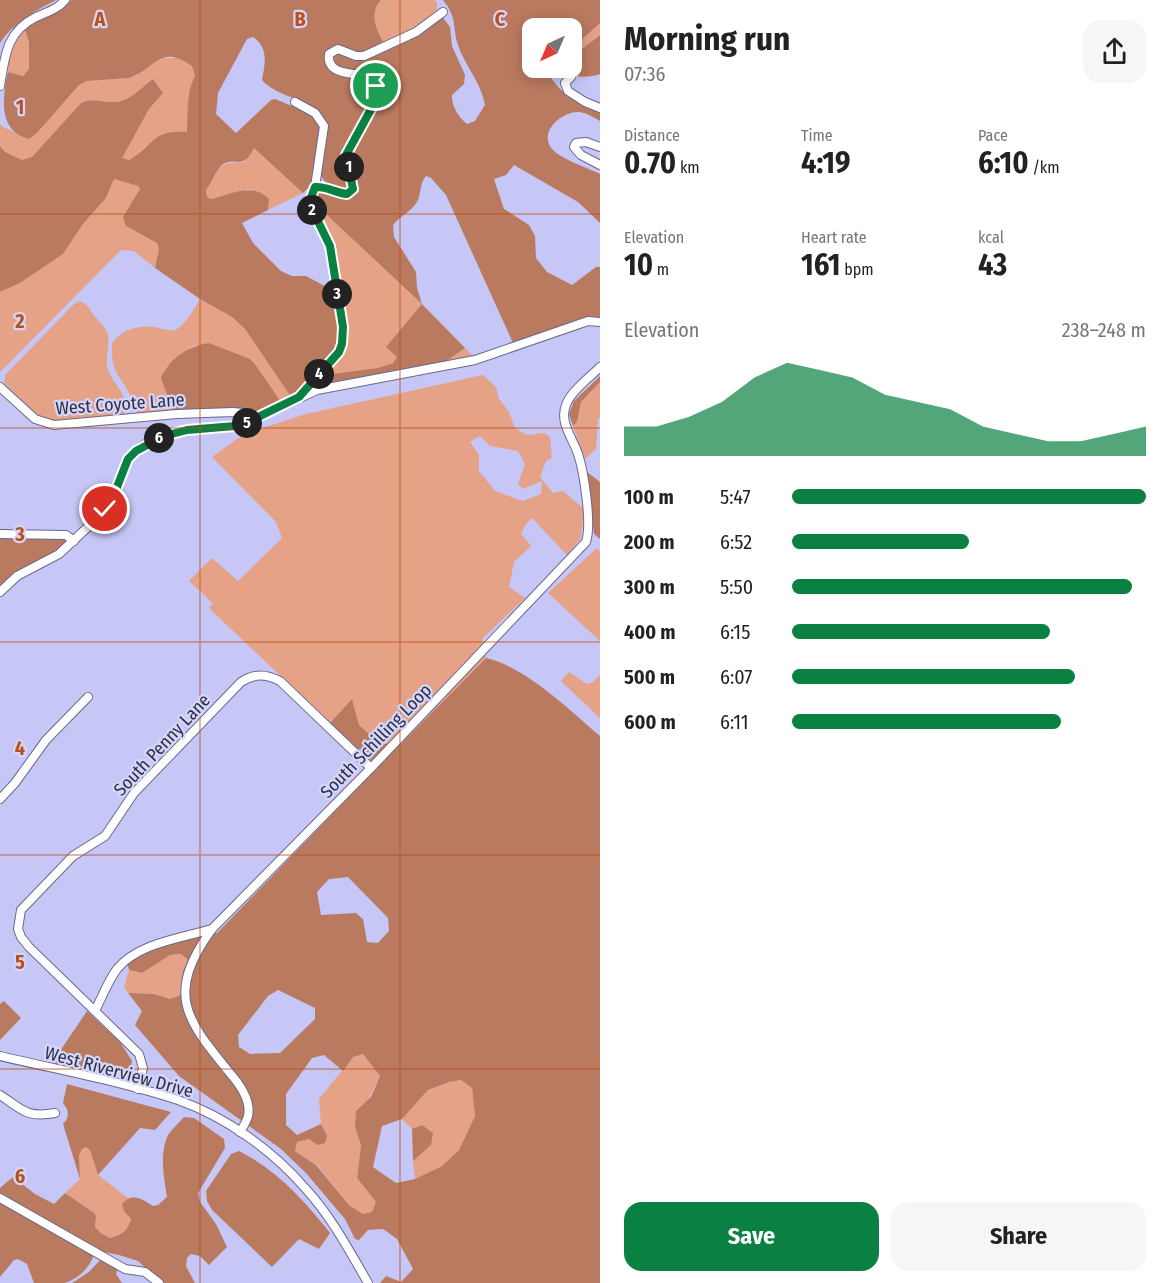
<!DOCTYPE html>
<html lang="en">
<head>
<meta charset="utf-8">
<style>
  :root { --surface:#fff; --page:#f6f6f6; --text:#222; --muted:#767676; --accent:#0b8043 }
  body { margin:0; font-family:"Fira Sans Condensed",sans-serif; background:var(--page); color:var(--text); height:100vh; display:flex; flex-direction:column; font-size:22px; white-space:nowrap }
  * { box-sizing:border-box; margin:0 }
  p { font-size:20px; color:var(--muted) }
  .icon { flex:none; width:33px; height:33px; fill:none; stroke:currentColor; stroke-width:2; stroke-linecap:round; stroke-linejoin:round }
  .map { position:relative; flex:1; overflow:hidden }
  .side { display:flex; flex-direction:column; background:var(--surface); width:570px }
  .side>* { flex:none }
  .needle { width:39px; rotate:224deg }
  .controls { position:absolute; left:522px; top:18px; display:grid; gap:12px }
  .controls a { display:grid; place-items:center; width:60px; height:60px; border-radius:12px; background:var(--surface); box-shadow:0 3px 15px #0003; font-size:30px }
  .pin { position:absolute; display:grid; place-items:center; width:51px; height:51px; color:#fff; margin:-26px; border:3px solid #fff; border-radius:50%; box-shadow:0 2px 6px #0007 }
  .km { position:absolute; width:30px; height:30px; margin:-15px; border-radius:50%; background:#222; color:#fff; font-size:16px; line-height:30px; text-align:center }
  .round { display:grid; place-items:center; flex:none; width:63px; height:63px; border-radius:18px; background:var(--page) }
  .head { display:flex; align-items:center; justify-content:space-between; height:102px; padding:0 24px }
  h1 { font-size:33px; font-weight:700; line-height:45px }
  .metrics { display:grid; grid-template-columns:repeat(3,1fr); gap:9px; height:102px; padding:6px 24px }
  .metrics div { display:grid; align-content:center }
  .metrics b { font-size:30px; font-weight:700 }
  .metrics small { font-size:16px; font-weight:400 }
  .metrics p { font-size:16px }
  .chart { height:168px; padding:12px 24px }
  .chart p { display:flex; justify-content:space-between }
  .chart svg { width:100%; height:108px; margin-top:6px; fill:var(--accent); opacity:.7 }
  .cta { display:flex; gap:12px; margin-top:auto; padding:12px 24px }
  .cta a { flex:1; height:69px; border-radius:18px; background:var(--accent); color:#fff; font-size:24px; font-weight:700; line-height:69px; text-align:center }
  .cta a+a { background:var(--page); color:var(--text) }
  ul { padding:0 24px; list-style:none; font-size:20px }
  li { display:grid; grid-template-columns:96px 72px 1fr; align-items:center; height:45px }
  li i { height:15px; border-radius:8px; background:var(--accent) }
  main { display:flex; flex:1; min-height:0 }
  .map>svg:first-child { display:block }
</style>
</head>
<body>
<main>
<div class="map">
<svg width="600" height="1283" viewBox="0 0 600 1283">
  <rect width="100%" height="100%" fill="#c6c7f6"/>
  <g fill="#e5a286" fill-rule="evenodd">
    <path d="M381,0H434L437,2V10L414,30L384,43C376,30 369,13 381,0Z"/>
    <path d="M600,23V35L581,50L577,49L579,41Z"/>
    <path d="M25,30L29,42V69L23,76L8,72C9,54 12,44 25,30Z"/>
    <path d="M159,58H181L192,66L195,76C186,92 188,114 187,133C152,129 155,145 129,160L121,158L149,109L163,93L153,79C142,87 129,102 115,102C102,103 93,97 81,103L32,157L22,160L5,152L0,146V124L3,127L29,139L37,133L79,85L87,81L129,78L136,76Z"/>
    <path d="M254,148L303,193L268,210L269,200L249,189L211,199L207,197L206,190C222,169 213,163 244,162Z"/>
    <path d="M114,179L138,186L140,189L126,226L157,243L159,249L155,268L134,251L121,250L0,372V292L20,283L63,254L83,224L106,198Z"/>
    <path d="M313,202L422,304L387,347L398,358C385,372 344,372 325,375L338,362L343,352L347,335L338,287Z"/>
    <path d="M200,299L232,317L245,329L291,397L281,402L255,364L250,359L195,345L182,353L165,369L173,411L137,415C135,409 134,402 131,397C120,373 110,373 112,343C121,330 139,325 154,327C161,328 171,333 177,329C186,324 194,308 200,299Z"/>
    <path d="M80,301C87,304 89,308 93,314C96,319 102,323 105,328C113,340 104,357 108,370C115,388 132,396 123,416L54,422L36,416L4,383L6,374L74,304Z"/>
    <path d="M465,348L473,356L444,363Z"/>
    <path d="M483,375L496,387L499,399L509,412L515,428L527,435L544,433L550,437L552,458L546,461L540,477L553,493L563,491L584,509L581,538L567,555L532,518L526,524L521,534L531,546L514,562L509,587L525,598L482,639L486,658L400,745L379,743L359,725L352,699L330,723L209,608L213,603L189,581L212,558L238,581L282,538L276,522L212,457L244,434L306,414ZM480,436L490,446L518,451L525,464L518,484L523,489L542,481L541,494L523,501L495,491L479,471V455L470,442Z"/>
    <path d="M600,382V417L598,419L596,449L585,459L573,426L577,422L581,402Z"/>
    <path d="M597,548L600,552V641L548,593Z"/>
    <path d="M569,672L587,684L592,683L600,675V718L561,681Z"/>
    <path d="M181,954L188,960L183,971L181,995L170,999L154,994L128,993L124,987L129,970L142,973L170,955Z"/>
    <path d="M363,1054L380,1076L355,1127L361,1145L357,1178L376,1202L372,1212L363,1214L349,1205L317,1165L295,1151L297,1142L309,1139L317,1145L327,1136L321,1124L319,1099L353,1057Z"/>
    <path d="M461,1080L472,1088L475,1116L459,1150L442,1166L415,1179L413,1161L431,1145L422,1125L412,1129L402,1119L428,1090L449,1082Z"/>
    <path d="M86,1147L90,1149L98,1175L129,1199L125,1200L124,1211L131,1219C128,1231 121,1234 110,1238L102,1234L95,1227L96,1216L94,1213L65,1193L80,1179L79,1155L82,1149Z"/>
  </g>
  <g fill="#ba7a5f" fill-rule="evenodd">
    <path d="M0,0H56C34,12 14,22 0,43Z"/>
    <path d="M71,0H381C369,13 376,30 384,43L363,55L333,46L326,52L325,59L330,69L365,78L371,83L374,92V101L348,145L352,184L348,190L343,192C337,188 327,185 323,179C309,162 334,138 325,120C314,99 277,98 262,80C265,63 269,48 253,37L247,39L218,93L216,114L236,133L271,100L275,99L309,113L316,118L321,128L313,183L303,193L254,148C242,172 236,155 222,165C217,169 211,184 206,190L207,197L211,199C231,194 253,182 269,199L268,210L242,223L253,243L281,271L292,276H306L334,291L341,331L339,346L299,392L291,397L245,329L232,317L200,299L155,268L159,249L157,243L126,226L123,217L140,189L138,186L114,179L106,198L83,224L63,254L20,283L0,292V146L5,152L22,160L32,157L81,103C93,97 102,103 115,102C129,102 142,87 153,79L163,93L149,109L122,158L129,160C155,145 152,129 187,132C188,114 186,92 195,76L192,66C159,43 156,69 129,78L87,81L79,85L37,133L29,139C0,132 1,102 8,72L23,76L29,69V42L25,30C39,17 59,15 71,0Z"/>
    <path d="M443,0H600V23L580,41L577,49L581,50L600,35V74C587,78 574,79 564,68H572V28H532V68H544C564,97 567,97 600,109V121C593,117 587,113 579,112C561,111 536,134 554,151C564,160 588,168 600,174V223L578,202L514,165L506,175L494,179L504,209L529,225L535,236L536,258L547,272L572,285L596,267H600V319L513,343L446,195L431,178L426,176C420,183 421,192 418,200C413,211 400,216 393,225L394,237L416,272L417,288L422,304L465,348L444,363L315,385L325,375L378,368L393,363L397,357L386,347L422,304L313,202L315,194L319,190L345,197L355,192L357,187L349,154L379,86C371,69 364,76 349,72C344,70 339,68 335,66L331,56L340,51L355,58L442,16L450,27L452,46L465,75L464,84L452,95C451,105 459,118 467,124L475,121L485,105C481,82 465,66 458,45C452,26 458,19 443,0Z"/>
    <path d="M209,343L250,359L255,364L281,402L252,414L242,410L173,411L161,378C170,358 188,346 209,343Z"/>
    <path d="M600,376V382L581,402L577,422L573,426L569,414L574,401Z"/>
    <path d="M587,472L600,482V539L594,534Z"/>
    <path d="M0,539H65L69,541C47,560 19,566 0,588Z"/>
    <path d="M486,658C524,666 570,710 600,736V1283H380L386,1276L401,1282L413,1269L397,1239L383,1229L368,1230L359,1240L355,1239L345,1219L306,1173L281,1149L179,1076L135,1025L142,1011L128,993L154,994L170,999L181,995L183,971L188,960L181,954L170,955L142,973L129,970L127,963C155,947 185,939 217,933L378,767L330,723L352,699L359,725L379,743L400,745ZM348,877L388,918L389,931L378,943L367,942L363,919L356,913L321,915L317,892L329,879ZM278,990L315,1008V1019L280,1053L250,1054L239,1047L238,1035L268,996ZM363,1054L380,1076L371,1097L356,1111L355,1127L361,1145L357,1178L376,1202L372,1212L363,1214L349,1205L316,1165L295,1151L297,1142L309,1139L317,1145L325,1143L327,1136L321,1124L297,1135L286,1125V1094L312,1058L324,1055L343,1071L353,1057ZM461,1080L472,1088L475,1116L459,1150L442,1166L415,1179L396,1183L373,1167L382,1126L402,1119L428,1090L449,1082Z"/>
    <path d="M4,1001L21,1018L0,1040V1004Z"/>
    <path d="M87,1011L120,1042L132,1061L130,1073L52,1063Z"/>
    <path d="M67,1084L171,1112L155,1130L140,1128L98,1175L90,1150L86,1147L82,1149L79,1155L80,1179L63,1124C70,1117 69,1110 63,1103Z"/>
    <path d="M184,1117L194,1118L224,1139L225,1148L198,1193L200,1202L216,1224L227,1247L209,1265L200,1256L191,1254L187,1258L186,1266L195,1283H162L138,1261L119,1255L98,1251L0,1194V1188L13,1177L35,1194L54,1204L65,1193L94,1213L96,1216L95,1227L102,1234L110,1238C121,1235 128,1231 131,1219L124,1211L122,1204C132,1192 142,1199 153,1206L158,1205L167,1197C164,1178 159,1154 168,1135C172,1129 179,1123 184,1117Z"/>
    <path d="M422,1125L433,1133L431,1145L413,1161L412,1129Z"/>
    <path d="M239,1151C277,1170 304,1200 330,1233L319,1249L299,1239L272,1267L212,1210L207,1201L206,1191L231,1154Z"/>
    <path d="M0,1201L94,1254C91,1266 77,1281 63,1283C54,1283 43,1283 34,1283L27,1264L18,1259L14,1260L0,1277Z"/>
    <path d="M102,1258L118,1268L116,1274L122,1283H72L89,1272Z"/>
  </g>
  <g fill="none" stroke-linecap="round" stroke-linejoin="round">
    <defs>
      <g id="minor">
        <path d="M571,77L565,83L568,91L585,102L600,108"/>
        <path d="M0,86C5,56 6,32 36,17C47,12 58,9 65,0"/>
        <path d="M295,102L315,113L324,126L315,187L309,203L330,247L343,327L342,344L339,352L300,396"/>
        <path d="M600,147L586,142L576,143L574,147L581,155L600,165"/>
        <path d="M315,187C327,186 335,193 347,194L353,188C354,176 344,164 348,152C352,132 395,96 368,77C354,72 326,76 329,54L338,49L356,56H364L416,32L443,12"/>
        <path d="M0,387L35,419L54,425L177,414L233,412L243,413L252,420"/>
        <path d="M0,534L66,535L74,541"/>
        <path d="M0,592L17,576L59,554L90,525L105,509L115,492L128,459L136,451L147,443L164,436L187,430L244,424L317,390L475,360L588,321L600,322"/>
        <path d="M0,799L15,783L46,740L88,697"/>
        <path d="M95,1011C102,997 108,981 117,969C138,943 182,938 212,929"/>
        <path d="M0,1056C59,1070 120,1081 178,1100C226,1117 272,1150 305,1188C331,1216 349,1250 368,1283"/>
        <path d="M138,1089L143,1068L139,1054L29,947L21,937L18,929L21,910L73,856L105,836L134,793L241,682C255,673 266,674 280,681L371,768"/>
        <path d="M0,1095C23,1110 26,1118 55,1113"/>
        <path d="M240,1132C243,1127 247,1121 248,1116C251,1102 242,1088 234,1078C188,1021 163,997 212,929L371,768L586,542C592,524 584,472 578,454C573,438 559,423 566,405C571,391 589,378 600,367"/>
        <path d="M0,1198L125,1269L145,1272L159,1283"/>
      </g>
    </defs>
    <use href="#minor" stroke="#686892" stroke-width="10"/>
    <use href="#minor" stroke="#fff" stroke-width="8"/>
  </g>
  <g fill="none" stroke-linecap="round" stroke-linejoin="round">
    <defs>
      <path id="route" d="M105,509L115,492L128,459L136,451L164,436L187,430L235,426L252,420L299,397L339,352L342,344L343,327L330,246L309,203L315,187C327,186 335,193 347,194L353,189L346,155L375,102L376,86"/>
    </defs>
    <use href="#route" stroke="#fff" stroke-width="12"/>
    <use href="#route" stroke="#0b8043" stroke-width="8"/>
  </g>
  <path fill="none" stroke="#ba4f1a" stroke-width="1.5" stroke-opacity="0.55" d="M200,0V1283M400,0V1283M0,214H600M0,428H600M0,642H600M0,855H600M0,1069H600"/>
  <g text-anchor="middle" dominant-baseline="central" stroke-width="4.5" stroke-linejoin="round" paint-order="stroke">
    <g font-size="18" fill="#2f3042" stroke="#d4d5fb">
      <text transform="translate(120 404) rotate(-4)">West Coyote Lane</text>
      <text transform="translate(376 741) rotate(-46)">South Schilling Loop</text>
      <text transform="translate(162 745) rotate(-47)">South Penny Lane</text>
      <text transform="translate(119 1072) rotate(15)">West Riverview Drive</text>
    </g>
  </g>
  <g font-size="20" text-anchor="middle" font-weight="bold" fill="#ba4f1a" stroke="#d4d5fb" stroke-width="4.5" stroke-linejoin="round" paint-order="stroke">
    <text x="100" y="26">A</text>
    <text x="300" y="26">B</text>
    <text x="500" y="26">C</text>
    <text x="20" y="114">1</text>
    <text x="20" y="328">2</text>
    <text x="20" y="541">3</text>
    <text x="20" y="755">4</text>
    <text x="20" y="969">5</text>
    <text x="20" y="1183">6</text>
  </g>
</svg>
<div class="controls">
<a><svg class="needle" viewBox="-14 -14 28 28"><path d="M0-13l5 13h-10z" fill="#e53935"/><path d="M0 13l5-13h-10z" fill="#767676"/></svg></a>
</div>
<div class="pin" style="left:376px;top:86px;background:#1e9e55"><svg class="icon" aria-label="arrive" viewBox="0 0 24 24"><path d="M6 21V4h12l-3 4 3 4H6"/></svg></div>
<div class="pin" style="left:105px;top:509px;background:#d93025"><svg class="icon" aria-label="check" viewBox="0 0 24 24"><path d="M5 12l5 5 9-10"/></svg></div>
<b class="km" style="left:349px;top:167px">1</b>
<b class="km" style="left:312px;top:210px">2</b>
<b class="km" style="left:337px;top:294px">3</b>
<b class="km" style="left:319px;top:374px">4</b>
<b class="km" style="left:247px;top:423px">5</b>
<b class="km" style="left:159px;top:438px">6</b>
</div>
<section class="side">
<div class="head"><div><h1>Morning run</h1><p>07:36</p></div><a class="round"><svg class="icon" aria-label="share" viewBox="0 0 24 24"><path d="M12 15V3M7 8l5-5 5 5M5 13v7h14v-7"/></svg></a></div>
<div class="metrics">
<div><p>Distance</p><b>0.70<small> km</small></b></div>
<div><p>Time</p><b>4:19</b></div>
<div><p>Pace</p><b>6:10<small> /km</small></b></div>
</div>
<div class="metrics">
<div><p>Elevation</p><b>10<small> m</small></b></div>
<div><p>Heart rate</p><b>161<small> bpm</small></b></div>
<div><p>kcal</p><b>43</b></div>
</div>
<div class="chart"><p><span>Elevation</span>238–248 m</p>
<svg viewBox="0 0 160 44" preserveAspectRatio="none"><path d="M0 44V32L10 32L20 28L30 22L40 12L50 6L60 9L70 12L80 19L90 22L100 25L110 32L120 35L130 38L140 38L150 35L160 32V44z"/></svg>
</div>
<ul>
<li><b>100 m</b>5:47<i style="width:100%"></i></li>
<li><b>200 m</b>6:52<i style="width:50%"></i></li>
<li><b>300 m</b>5:50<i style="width:96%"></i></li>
<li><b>400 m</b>6:15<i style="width:73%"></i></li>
<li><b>500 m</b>6:07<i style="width:80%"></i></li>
<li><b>600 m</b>6:11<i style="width:76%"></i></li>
</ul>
<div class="cta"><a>Save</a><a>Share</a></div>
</section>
</main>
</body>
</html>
